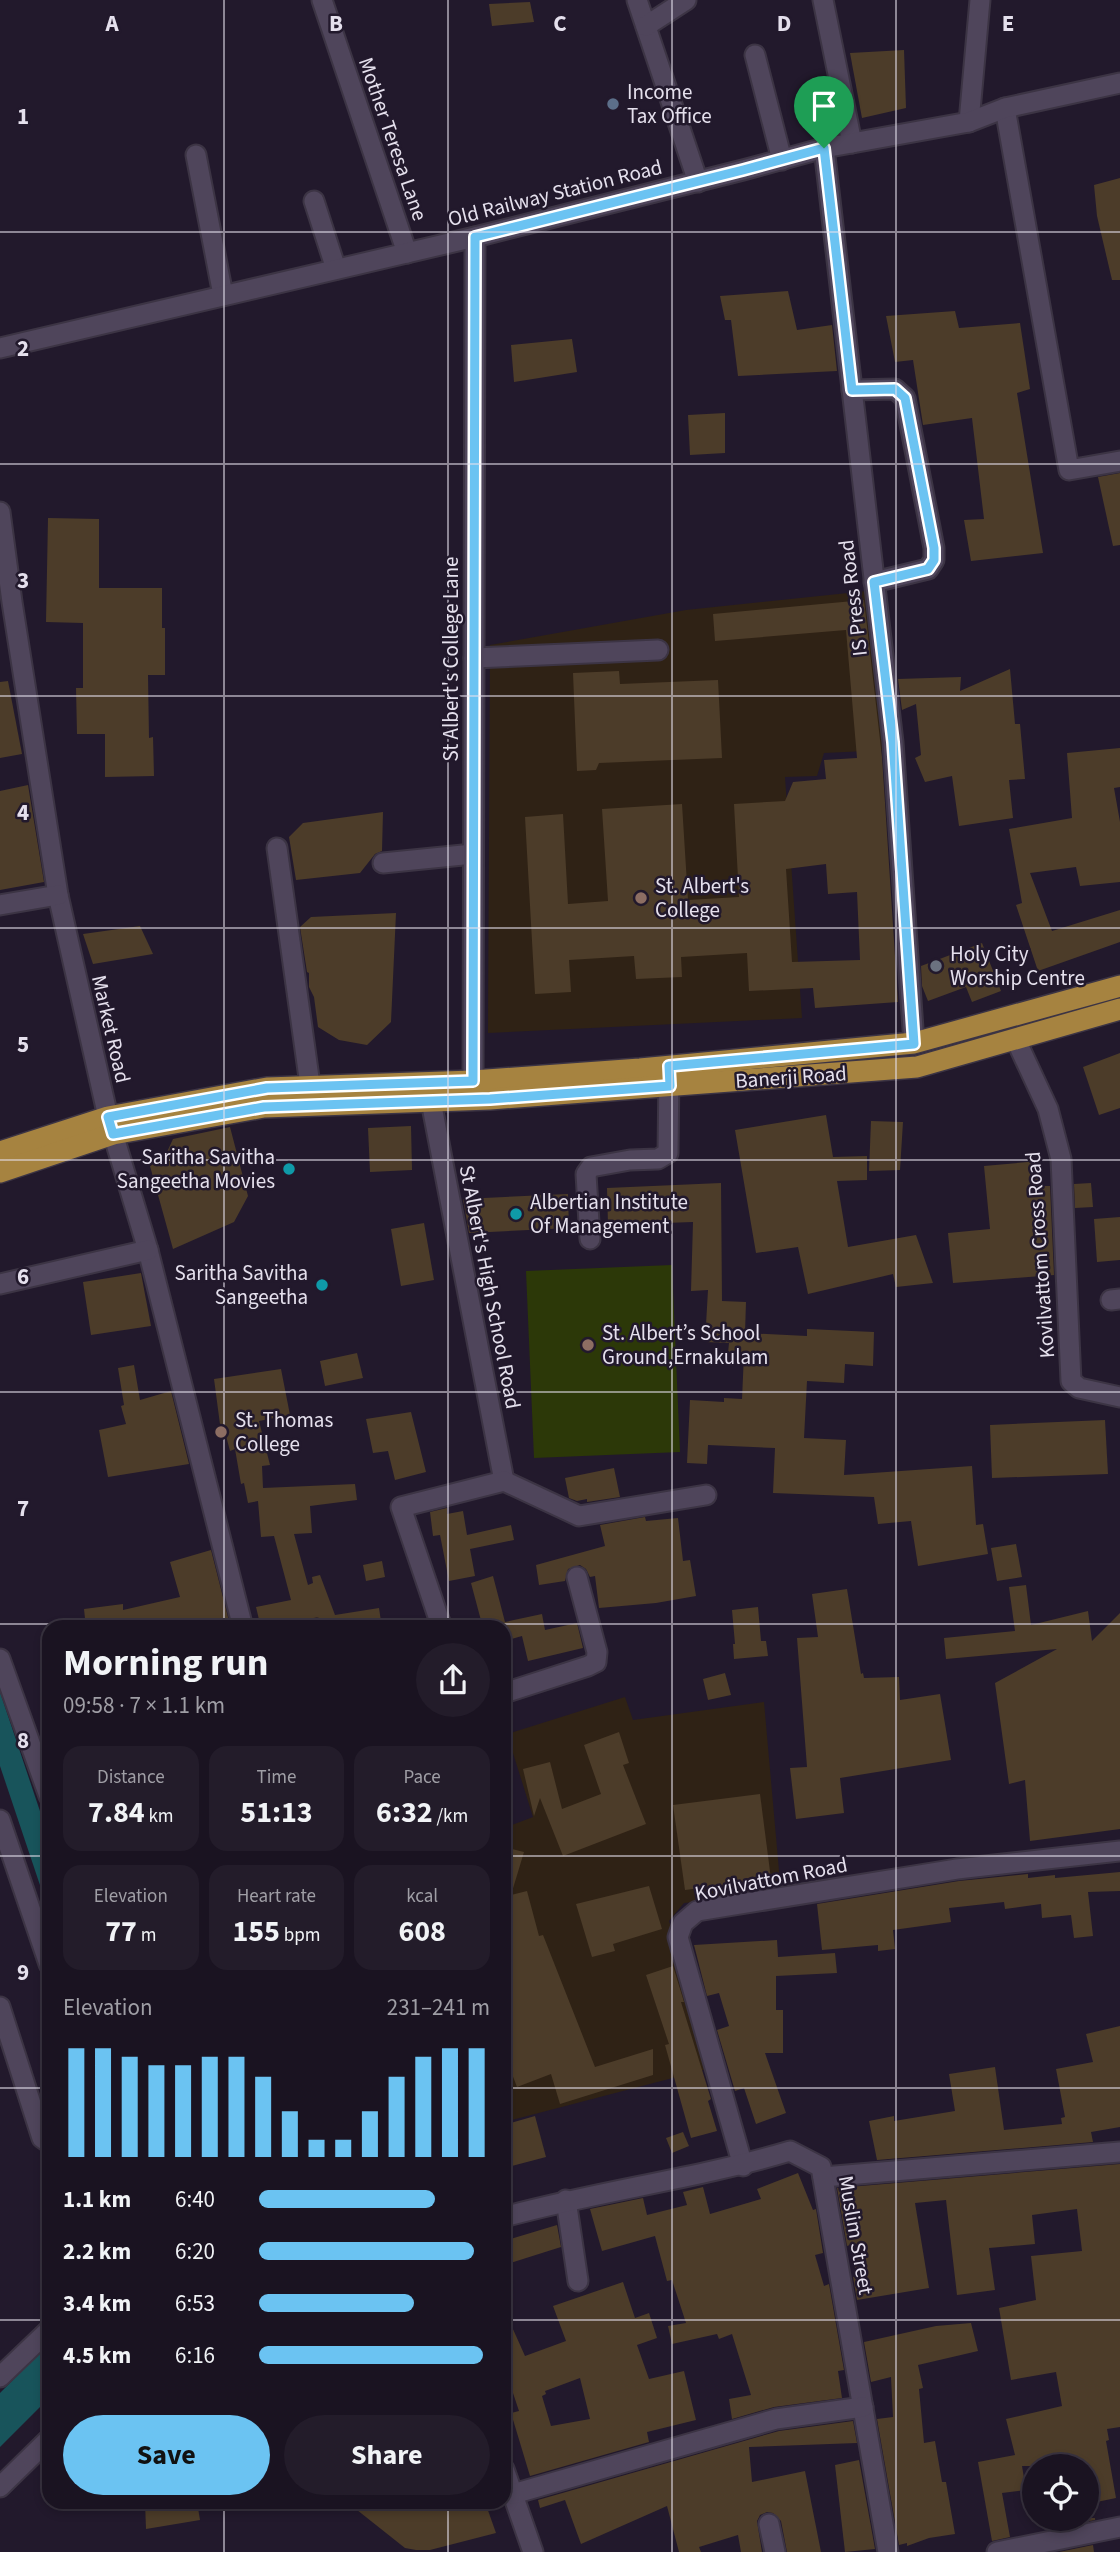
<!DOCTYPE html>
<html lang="en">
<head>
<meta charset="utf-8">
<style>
  :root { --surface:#1a1321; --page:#231c2a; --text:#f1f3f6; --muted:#9f9ea5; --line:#38323f; --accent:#6bc3f2 }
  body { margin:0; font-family:"Source Sans 3",sans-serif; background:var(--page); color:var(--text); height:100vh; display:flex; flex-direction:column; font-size:26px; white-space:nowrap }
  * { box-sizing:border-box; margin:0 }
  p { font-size:23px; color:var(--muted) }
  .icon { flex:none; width:38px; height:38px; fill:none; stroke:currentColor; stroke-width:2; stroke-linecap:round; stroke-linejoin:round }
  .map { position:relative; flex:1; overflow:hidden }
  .sheet { position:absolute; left:42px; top:1620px; width:469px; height:889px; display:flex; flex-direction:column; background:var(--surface); border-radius:21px; box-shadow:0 4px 10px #0003,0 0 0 2px var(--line) }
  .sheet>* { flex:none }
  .fabs { position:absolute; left:1022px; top:2454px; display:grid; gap:14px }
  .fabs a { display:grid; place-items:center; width:77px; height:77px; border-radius:50%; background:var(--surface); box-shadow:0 4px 10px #0003,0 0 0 2px var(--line); font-size:35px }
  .pin { position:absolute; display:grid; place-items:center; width:60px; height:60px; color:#fff; margin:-72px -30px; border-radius:50% 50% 50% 0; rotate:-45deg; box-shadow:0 0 7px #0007 }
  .pin .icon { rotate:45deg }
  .round { display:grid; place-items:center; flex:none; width:74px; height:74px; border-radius:37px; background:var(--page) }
  .head { display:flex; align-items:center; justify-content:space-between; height:119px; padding:0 21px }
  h1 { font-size:38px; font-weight:700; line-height:52px }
  .figures { display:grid; grid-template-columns:repeat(3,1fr); gap:10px; height:119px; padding:7px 21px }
  .figures div { display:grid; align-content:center; border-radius:18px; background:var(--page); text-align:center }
  .figures b { font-size:30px; font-weight:700 }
  .figures small { font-size:19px; font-weight:400 }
  .figures p { font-size:19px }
  .chart { height:196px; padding:14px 21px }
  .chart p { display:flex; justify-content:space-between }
  .chart svg { width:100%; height:126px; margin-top:7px; stroke:var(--accent); stroke-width:6 }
  .cta { display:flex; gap:14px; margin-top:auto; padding:14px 21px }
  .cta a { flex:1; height:80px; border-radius:42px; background:var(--accent); color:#111; font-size:28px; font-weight:700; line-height:80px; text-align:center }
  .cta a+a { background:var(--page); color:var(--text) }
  ul { padding:0 21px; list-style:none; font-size:23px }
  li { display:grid; grid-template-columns:112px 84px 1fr; align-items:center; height:52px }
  li i { height:18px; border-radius:9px; background:var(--accent) }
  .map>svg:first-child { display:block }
</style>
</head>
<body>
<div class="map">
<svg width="1120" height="2552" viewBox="0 0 1120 2552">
  <rect width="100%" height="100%" fill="#22192c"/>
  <g fill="#2f2215">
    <path d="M867,591L888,750L824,753L817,776L785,777L802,1018L488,1033L490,645L686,610Z"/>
    <path d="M625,1697L633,1720L764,1702L781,1893L684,1903L669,1921L711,2068L504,2122V1828L533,1817L507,1734Z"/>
  </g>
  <path fill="#2c3808" d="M672,1265L680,1452L534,1458L526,1271Z"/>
  <g fill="#18545b">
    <path d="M0,1692L49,1838V1912L0,1766Z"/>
    <path d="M49,2344V2398L0,2447V2393Z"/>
  </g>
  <g fill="#4c3c29" fill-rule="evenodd">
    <path d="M530,2L534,22L492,26L489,4Z"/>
    <path d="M904,50L906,108L862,118L850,53Z"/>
    <path d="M1120,178V280H1112L1097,216L1094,185Z"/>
    <path d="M788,291L797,330L832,325L837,371L738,376L731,320H725L720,296Z"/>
    <path d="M955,311L959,328L1020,323L1030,389L1017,393L1043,553L971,561L964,520L984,519L972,418L923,425L913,360L895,362L886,316Z"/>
    <path d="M572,339L577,372L514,382L511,345Z"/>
    <path d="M725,413V453L690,455L688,415Z"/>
    <path d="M1120,473V545L1113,546L1098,477Z"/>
    <path d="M48,518L99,519V588H162V628H165V675H148L149,738L153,737L154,776L105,777V734H77L76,688H83V623L46,622Z"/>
    <path d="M864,600L882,757L898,1002L815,1008L813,988L749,991L747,953L681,957L682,977L636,979L634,956L569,960L571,992L535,994L525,817L563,814L568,904L608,901L602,809L682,804L688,900L739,897L734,804L785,801L793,782L826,779L824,760L857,758L846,630L715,641L713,614ZM826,864L828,894L857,892L860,960L792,962L786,869Z"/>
    <path d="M1010,669L1015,724H1020L1025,779L1009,780L1013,818L959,826L952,776L925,782L915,758L921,755L916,704L902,710L898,679L961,677L960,691Z"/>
    <path d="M619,671L620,684L718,680L722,758L599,763L596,770L577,771L573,673Z"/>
    <path d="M8,681L22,754L0,758V682Z"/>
    <path d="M1120,748V787L1114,788L1120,822V882L1080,886L1076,867L1030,873L1052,931L1120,910V942L1038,971L1016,905L1022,903L1009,829L1072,818L1067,753Z"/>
    <path d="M28,785L44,882L0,890V791Z"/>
    <path d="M383,812L382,851L375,854L360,873L296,880L289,837L303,823Z"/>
    <path d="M396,913L391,1022L367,1045L339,1040L318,1027L314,997L309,987V973L307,972L300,927L311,917Z"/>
    <path d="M140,926L153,954L93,964L83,934Z"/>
    <path d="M982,943L1001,991L972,1002L966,987L928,1001L922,986L921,966Z"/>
    <path d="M1120,1053V1108L1099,1115L1083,1067Z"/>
    <path d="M826,1115L833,1157L867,1156V1180L837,1181L848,1247L916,1235L933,1283L896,1287L893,1274L808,1294L798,1247L756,1253L735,1130Z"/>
    <path d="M871,1121L903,1122L900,1170L869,1171Z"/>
    <path d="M411,1126L412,1170L370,1172L368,1128Z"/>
    <path d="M230,1127L248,1196L234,1222L173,1249L150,1166L167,1152L173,1139Z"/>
    <path d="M1039,1161L1042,1186H1050L1054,1275L953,1283L948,1233L990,1229L984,1166Z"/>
    <path d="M721,1183L722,1301L746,1302L745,1333L807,1336V1329L874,1332L873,1366L845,1364L844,1383L807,1381L804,1438L846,1440L844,1475L972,1466L976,1525L983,1524L988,1554L918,1566L911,1521L878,1524L874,1497L773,1493L775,1448L708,1445L707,1464L687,1463L690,1400L724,1402V1398L742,1399L744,1354L728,1353L729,1343L705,1342L708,1290L691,1291L693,1222L608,1225L607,1188Z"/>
    <path d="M1091,1183L1093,1207L1075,1208L1074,1184Z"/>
    <path d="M568,1194L569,1228L469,1233L463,1199Z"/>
    <path d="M1120,1217V1260L1097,1262L1094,1219Z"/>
    <path d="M424,1223L434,1280L401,1286L391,1229Z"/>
    <path d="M141,1273L151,1326L91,1335L83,1282Z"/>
    <path d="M357,1353L363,1378L325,1386L320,1361Z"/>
    <path d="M134,1365L140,1400L171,1391L189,1464L108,1477L99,1430L126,1424L121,1406L124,1405L118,1368Z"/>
    <path d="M281,1369L290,1415L259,1421L270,1465L262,1466L263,1488L355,1484L357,1500L310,1506L312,1533L294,1534L308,1585L313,1583L312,1577L320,1575L335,1615L379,1608L382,1628H314V1619L319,1617L261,1628L256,1607L291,1600L274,1536L261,1537L258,1501L248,1503L244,1483L241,1484L235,1449L230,1451L225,1432H221L214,1379Z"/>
    <path d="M411,1412L426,1472L395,1480L388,1451L373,1453L366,1419Z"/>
    <path d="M1105,1420L1108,1474L992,1478L990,1425Z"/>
    <path d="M614,1468L620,1497L587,1502V1499L577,1501L569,1498L565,1478Z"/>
    <path d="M447,1508V1514L463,1511L467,1535L511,1525L514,1540L470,1549L475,1576L449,1581L440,1535L433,1536L430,1512Z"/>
    <path d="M645,1517L646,1521L678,1518L683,1561L690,1560L696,1596L656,1603L599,1608L595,1576L590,1577L586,1569L580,1565L568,1569L565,1581L539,1585L536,1565L605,1546L600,1525Z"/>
    <path d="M1016,1544L1022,1577L997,1581L991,1548Z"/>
    <path d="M211,1550L230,1625L220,1628H86L84,1609L123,1604V1610L180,1597L170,1562Z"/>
    <path d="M382,1561L385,1577L366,1581L363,1565Z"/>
    <path d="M493,1576L505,1622L542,1614L545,1630L577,1623L583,1648L528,1661L522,1636L504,1641V1628H483L471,1583Z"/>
    <path d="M1026,1585L1031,1625L1088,1611L1092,1641L1120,1613V1829L1030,1841L1025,1780L1009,1784L995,1683L1057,1649L946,1659L944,1638L1015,1631L1009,1587Z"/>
    <path d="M847,1589L861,1674L863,1673L864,1678L899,1677L900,1700L940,1694L951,1760L840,1778L844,1813L796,1819L790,1768L807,1767L797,1638L818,1637L812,1594Z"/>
    <path d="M758,1607L761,1641H766L768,1656L734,1659L733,1644H735L732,1610Z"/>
    <path d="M725,1673L731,1695L708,1700L703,1679Z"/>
    <path d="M619,1732L629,1763L623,1765L646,1824L563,1856L540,1798L534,1816L523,1769L550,1762L562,1809L601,1794L584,1745Z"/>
    <path d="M760,1794L771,1879L685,1890L673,1805Z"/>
    <path d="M504,1847L524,1852L511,1895L527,1891L539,1936L543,1935L595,2067L653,2049V2075L560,2104L551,2074L517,2087L504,2053Z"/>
    <path d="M1120,1872V1891L1088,1892L1093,1936L1074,1938L1071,1915L1042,1918L1041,1904L1005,1909L1004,1902L949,1908L951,1922L893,1930L895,1949L878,1951V1945L822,1950L817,1904L959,1881L1028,1874V1878L1055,1875V1878Z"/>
    <path d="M649,1886L662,1929L613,1944L615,1951L592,1957L576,1904Z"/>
    <path d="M777,1940L778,1957L835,1953L837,1973L776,1976V2010H783V2053H765L786,2113L756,2124L744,2088L735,2091L717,2030L729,2026L719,1993L707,1996L694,1945Z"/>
    <path d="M673,1966L684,2002H681L711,2099L708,2101L717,2131L691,2138L665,2045L669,2044L646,1975Z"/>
    <path d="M1120,2026V2127L1091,2132L1093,2142L877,2160L869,2121L894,2116V2121L955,2111L949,2074L995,2067L1004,2130L1062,2124L1061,2118L1065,2117L1056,2069L1093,2062L1086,2034Z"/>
    <path d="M535,2116L546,2157L504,2168V2125Z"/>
    <path d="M683,2132L689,2146L672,2153L666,2138Z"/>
    <path d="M1120,2164V2427L1107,2429L1109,2440L1106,2441L1116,2498L1087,2504V2466H1022L1026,2490L1002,2493L1010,2537L992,2541L978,2462L1015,2455L1006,2419L1062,2406L1056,2372L1011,2380L999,2308L1036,2300L1031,2256L1082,2251L1077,2209L1032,2215L1035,2244L989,2248L995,2290L957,2295L946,2200L915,2203L929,2288L857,2300L853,2277L857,2276L850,2245L847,2246L837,2188Z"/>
    <path d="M798,2173L813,2210L816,2209L823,2253L815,2255L824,2286L829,2284L844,2370L838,2371L842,2398L774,2407L732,2419L729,2399L751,2395L732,2334L719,2339L717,2334L672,2344L668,2326L686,2323L672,2280L667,2281L655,2236L602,2251L590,2209L643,2198L647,2215L687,2205L683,2192L703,2187L710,2214L761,2199L757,2189Z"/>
    <path d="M557,2225L561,2247L504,2265V2241Z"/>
    <path d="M623,2282L635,2318L649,2313L657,2338L637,2345L649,2379L684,2371L696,2420L647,2432L649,2442L530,2476L511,2413L519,2411L504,2366V2309L525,2356L566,2341L553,2306ZM580,2378L590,2419L551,2426L542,2396L546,2394L545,2391Z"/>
    <path d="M971,2323L978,2351L918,2365L923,2388L919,2389L924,2443L935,2441L942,2482H946L955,2534L929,2538L907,2546V2543L899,2545L877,2419L893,2417L891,2377L871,2382L864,2342L936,2326Z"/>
    <path d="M853,2421L857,2443L749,2447L752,2482L805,2471L821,2552H787L781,2521L773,2513L767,2512L760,2515L757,2521L762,2552H741L738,2535L699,2547L701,2552H679L667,2506L581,2544L565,2500L540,2508L538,2500L779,2431Z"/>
    <path d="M859,2460L875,2549L845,2552L835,2465Z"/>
    <path d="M145,2502H197L200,2520L146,2529Z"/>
    <path d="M347,2502H485L496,2533L430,2550H416L405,2548Z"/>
    <path d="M1046,2518H1095V2520L1047,2529Z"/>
    <path d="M1093,2545L1094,2552H1059Z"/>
  </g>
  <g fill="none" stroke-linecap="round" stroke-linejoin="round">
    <defs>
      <g id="minor">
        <path d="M322,0L407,253"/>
        <path d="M637,0L698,182"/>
        <path d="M823,0L852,143"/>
        <path d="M646,26L686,0"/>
        <path d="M755,55L782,160"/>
        <path d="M1005,108L1069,470L1120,461"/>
        <path d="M969,122L980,0"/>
        <path d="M824,148L893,742L914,1043"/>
        <path d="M196,155L223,295"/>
        <path d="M314,201L336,269"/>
        <path d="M0,348L475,237L743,170L824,148L969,122L1005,108L1120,83"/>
        <path d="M852,390L895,389L905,398L934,548V560L928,569L874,582"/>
        <path d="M0,512L12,602L58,895L108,1117L148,1250L243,1628"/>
        <path d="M474,658L658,650"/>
        <path d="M277,848L310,1085"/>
        <path d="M383,863L473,854"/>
        <path d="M0,905L58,895"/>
        <path d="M1016,1040L1048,1109L1061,1159L1071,1381L1079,1388L1120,1397"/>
        <path d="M473,1081L475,237"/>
        <path d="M431,1101L504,1481"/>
        <path d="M590,1239L586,1174L591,1167L630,1160L658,1159L668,1153L669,1071"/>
        <path d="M0,1284L148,1250"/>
        <path d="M1111,1300L1120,1299"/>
        <path d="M442,1628L401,1507L504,1481L579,1516L706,1495"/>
        <path d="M0,1659L49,1796"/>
        <path d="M504,1693L588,1666L596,1662L597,1652L577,1577"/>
        <path d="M0,1820L49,1964"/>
        <path d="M0,2007L42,2138L49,2143"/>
        <path d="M743,2166L678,1937L683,1923L697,1911L957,1869L1120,1851"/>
        <path d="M823,2177L1120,2152"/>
        <path d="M566,2200L578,2281"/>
        <path d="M504,2217C598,2191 696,2179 790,2151L821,2167L888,2552"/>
        <path d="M0,2377L49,2330"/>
        <path d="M504,2469L533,2552"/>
        <path d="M0,2487L49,2439"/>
        <path d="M513,2494L776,2419L863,2407"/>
        <path d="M769,2524L775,2552"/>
        <path d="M997,2552L1120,2527"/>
      </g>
      <g id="major">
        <path d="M0,1152L108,1117L267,1088L473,1081L640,1069L914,1043L1120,986"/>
        <path d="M0,1172L113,1134L264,1107L490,1099L917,1067L1120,1009"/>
      </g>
    </defs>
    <use href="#minor" stroke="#3c3444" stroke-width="23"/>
    <use href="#major" stroke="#3c3444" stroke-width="24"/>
    <use href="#minor" stroke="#4f455b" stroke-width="19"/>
    <use href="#major" stroke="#a68340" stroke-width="21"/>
  </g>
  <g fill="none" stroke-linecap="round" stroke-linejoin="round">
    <defs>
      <path id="route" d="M824,148L852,390L895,389L905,398L934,548V560L928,569L874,582L893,742L914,1044L669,1066L670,1086L490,1099L264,1107L113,1134L108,1117L267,1088L473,1081L475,237L743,170Z"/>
    </defs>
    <use href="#route" stroke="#fff" stroke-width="14"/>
    <use href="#route" stroke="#6bc3f2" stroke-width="9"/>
  </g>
  <path fill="none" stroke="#e5e0ed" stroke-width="2" stroke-opacity="0.55" d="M224,0V1628M448,0V1628M672,0V2552M896,0V2552M0,232H1120M0,464H1120M0,696H1120M0,928H1120M0,1160H1120M0,1392H1120M0,1624H1120M0,1856H49M504,1856H1120M0,2088H49M504,2088H1120M0,2320H49M504,2320H1120M224,2502V2552M448,2502V2552"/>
  <circle fill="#5c6f8a" stroke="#22192c" stroke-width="2.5" cx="613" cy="104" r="7"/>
  <g fill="#8d6e63" stroke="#22192c" stroke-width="2.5">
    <circle cx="641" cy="898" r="7"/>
    <circle cx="588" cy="1345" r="7"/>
    <circle cx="221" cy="1432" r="7"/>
  </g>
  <circle fill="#6b7280" stroke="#22192c" stroke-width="2.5" cx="936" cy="966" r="7"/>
  <g fill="#0f9aa8" stroke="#22192c" stroke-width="2.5">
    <circle cx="289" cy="1169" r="7"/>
    <circle cx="516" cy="1214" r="7"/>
    <circle cx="322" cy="1285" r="7"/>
  </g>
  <g text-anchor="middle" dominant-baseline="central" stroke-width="5" stroke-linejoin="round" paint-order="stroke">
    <g font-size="21" fill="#e5e0ed" stroke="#22192c" text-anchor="start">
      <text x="627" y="92">Income<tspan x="627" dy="24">Tax Office</tspan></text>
      <text x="655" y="886">St. Albert's<tspan x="655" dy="24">College</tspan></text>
      <text x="950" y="954">Holy City<tspan x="950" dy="24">Worship Centre</tspan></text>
      <text x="275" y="1157" text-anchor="end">Saritha Savitha<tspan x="275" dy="24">Sangeetha Movies</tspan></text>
      <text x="530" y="1202">Albertian Institute<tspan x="530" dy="24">Of Management</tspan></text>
      <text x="308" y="1273" text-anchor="end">Saritha Savitha<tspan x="308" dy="24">Sangeetha</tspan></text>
      <text x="602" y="1333">St. Albert’s School<tspan x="602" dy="24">Ground,Ernakulam</tspan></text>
      <text x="235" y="1420">St. Thomas<tspan x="235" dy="24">College</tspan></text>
    </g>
    <g font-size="21" fill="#e5e0ed" stroke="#22192c">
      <text transform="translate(393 139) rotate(71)">Mother Teresa Lane</text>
      <text transform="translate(555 193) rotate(-14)">Old Railway Station Road</text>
      <text transform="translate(853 598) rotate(-97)">IS Press Road</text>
      <text transform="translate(451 659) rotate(-90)">St Albert's College Lane</text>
      <text transform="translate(111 1029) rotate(77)">Market Road</text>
      <text transform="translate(791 1077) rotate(-4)">Banerji Road</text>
      <text transform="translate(1040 1255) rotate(-94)">Kovilvattom Cross Road</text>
      <text transform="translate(490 1287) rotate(79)">St Albert's High School Road</text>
      <text transform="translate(771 1879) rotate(-11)">Kovilvattom Road</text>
      <text transform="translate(856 2235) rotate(80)">Muslim Street</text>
    </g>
  </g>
  <g font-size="23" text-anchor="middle" font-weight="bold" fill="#e5e0ed" stroke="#22192c" stroke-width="5" stroke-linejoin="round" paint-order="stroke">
    <text x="112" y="31">A</text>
    <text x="336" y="31">B</text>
    <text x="560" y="31">C</text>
    <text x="784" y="31">D</text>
    <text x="1008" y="31">E</text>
    <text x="23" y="124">1</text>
    <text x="23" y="356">2</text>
    <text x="23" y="588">3</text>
    <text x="23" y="820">4</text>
    <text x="23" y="1052">5</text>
    <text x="23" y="1284">6</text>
    <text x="23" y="1516">7</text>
    <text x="23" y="1748">8</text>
    <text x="23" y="1980">9</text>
  </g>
</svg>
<div class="fabs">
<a><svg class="icon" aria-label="locate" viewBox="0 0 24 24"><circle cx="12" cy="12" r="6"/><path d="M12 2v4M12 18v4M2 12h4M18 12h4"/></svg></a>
</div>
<div class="pin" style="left:824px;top:148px;background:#1e9e55"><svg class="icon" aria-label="arrive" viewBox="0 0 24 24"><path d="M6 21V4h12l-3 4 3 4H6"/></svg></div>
<section class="sheet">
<div class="head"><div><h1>Morning run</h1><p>09:58 · 7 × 1.1 km</p></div><a class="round"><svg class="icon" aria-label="share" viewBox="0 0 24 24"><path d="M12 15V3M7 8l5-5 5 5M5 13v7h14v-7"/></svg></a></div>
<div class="figures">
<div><p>Distance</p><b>7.84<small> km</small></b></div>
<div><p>Time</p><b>51:13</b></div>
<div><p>Pace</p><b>6:32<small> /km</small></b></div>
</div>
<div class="figures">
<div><p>Elevation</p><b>77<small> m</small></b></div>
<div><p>Heart rate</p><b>155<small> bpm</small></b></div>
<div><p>kcal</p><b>608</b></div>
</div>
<div class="chart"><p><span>Elevation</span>231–241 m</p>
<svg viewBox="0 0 160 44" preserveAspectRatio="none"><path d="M5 44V6M15 44V6M25 44V9M35 44V12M45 44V12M55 44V9M65 44V9M75 44V16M85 44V28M95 44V38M105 44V38M115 44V28M125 44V16M135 44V9M145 44V6M155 44V6"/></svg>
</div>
<ul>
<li><b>1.1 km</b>6:40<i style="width:76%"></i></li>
<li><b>2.2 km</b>6:20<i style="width:93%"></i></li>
<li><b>3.4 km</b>6:53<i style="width:67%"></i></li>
<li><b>4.5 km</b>6:16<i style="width:97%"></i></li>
</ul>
<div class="cta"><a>Save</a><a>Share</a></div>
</section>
</div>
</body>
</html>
